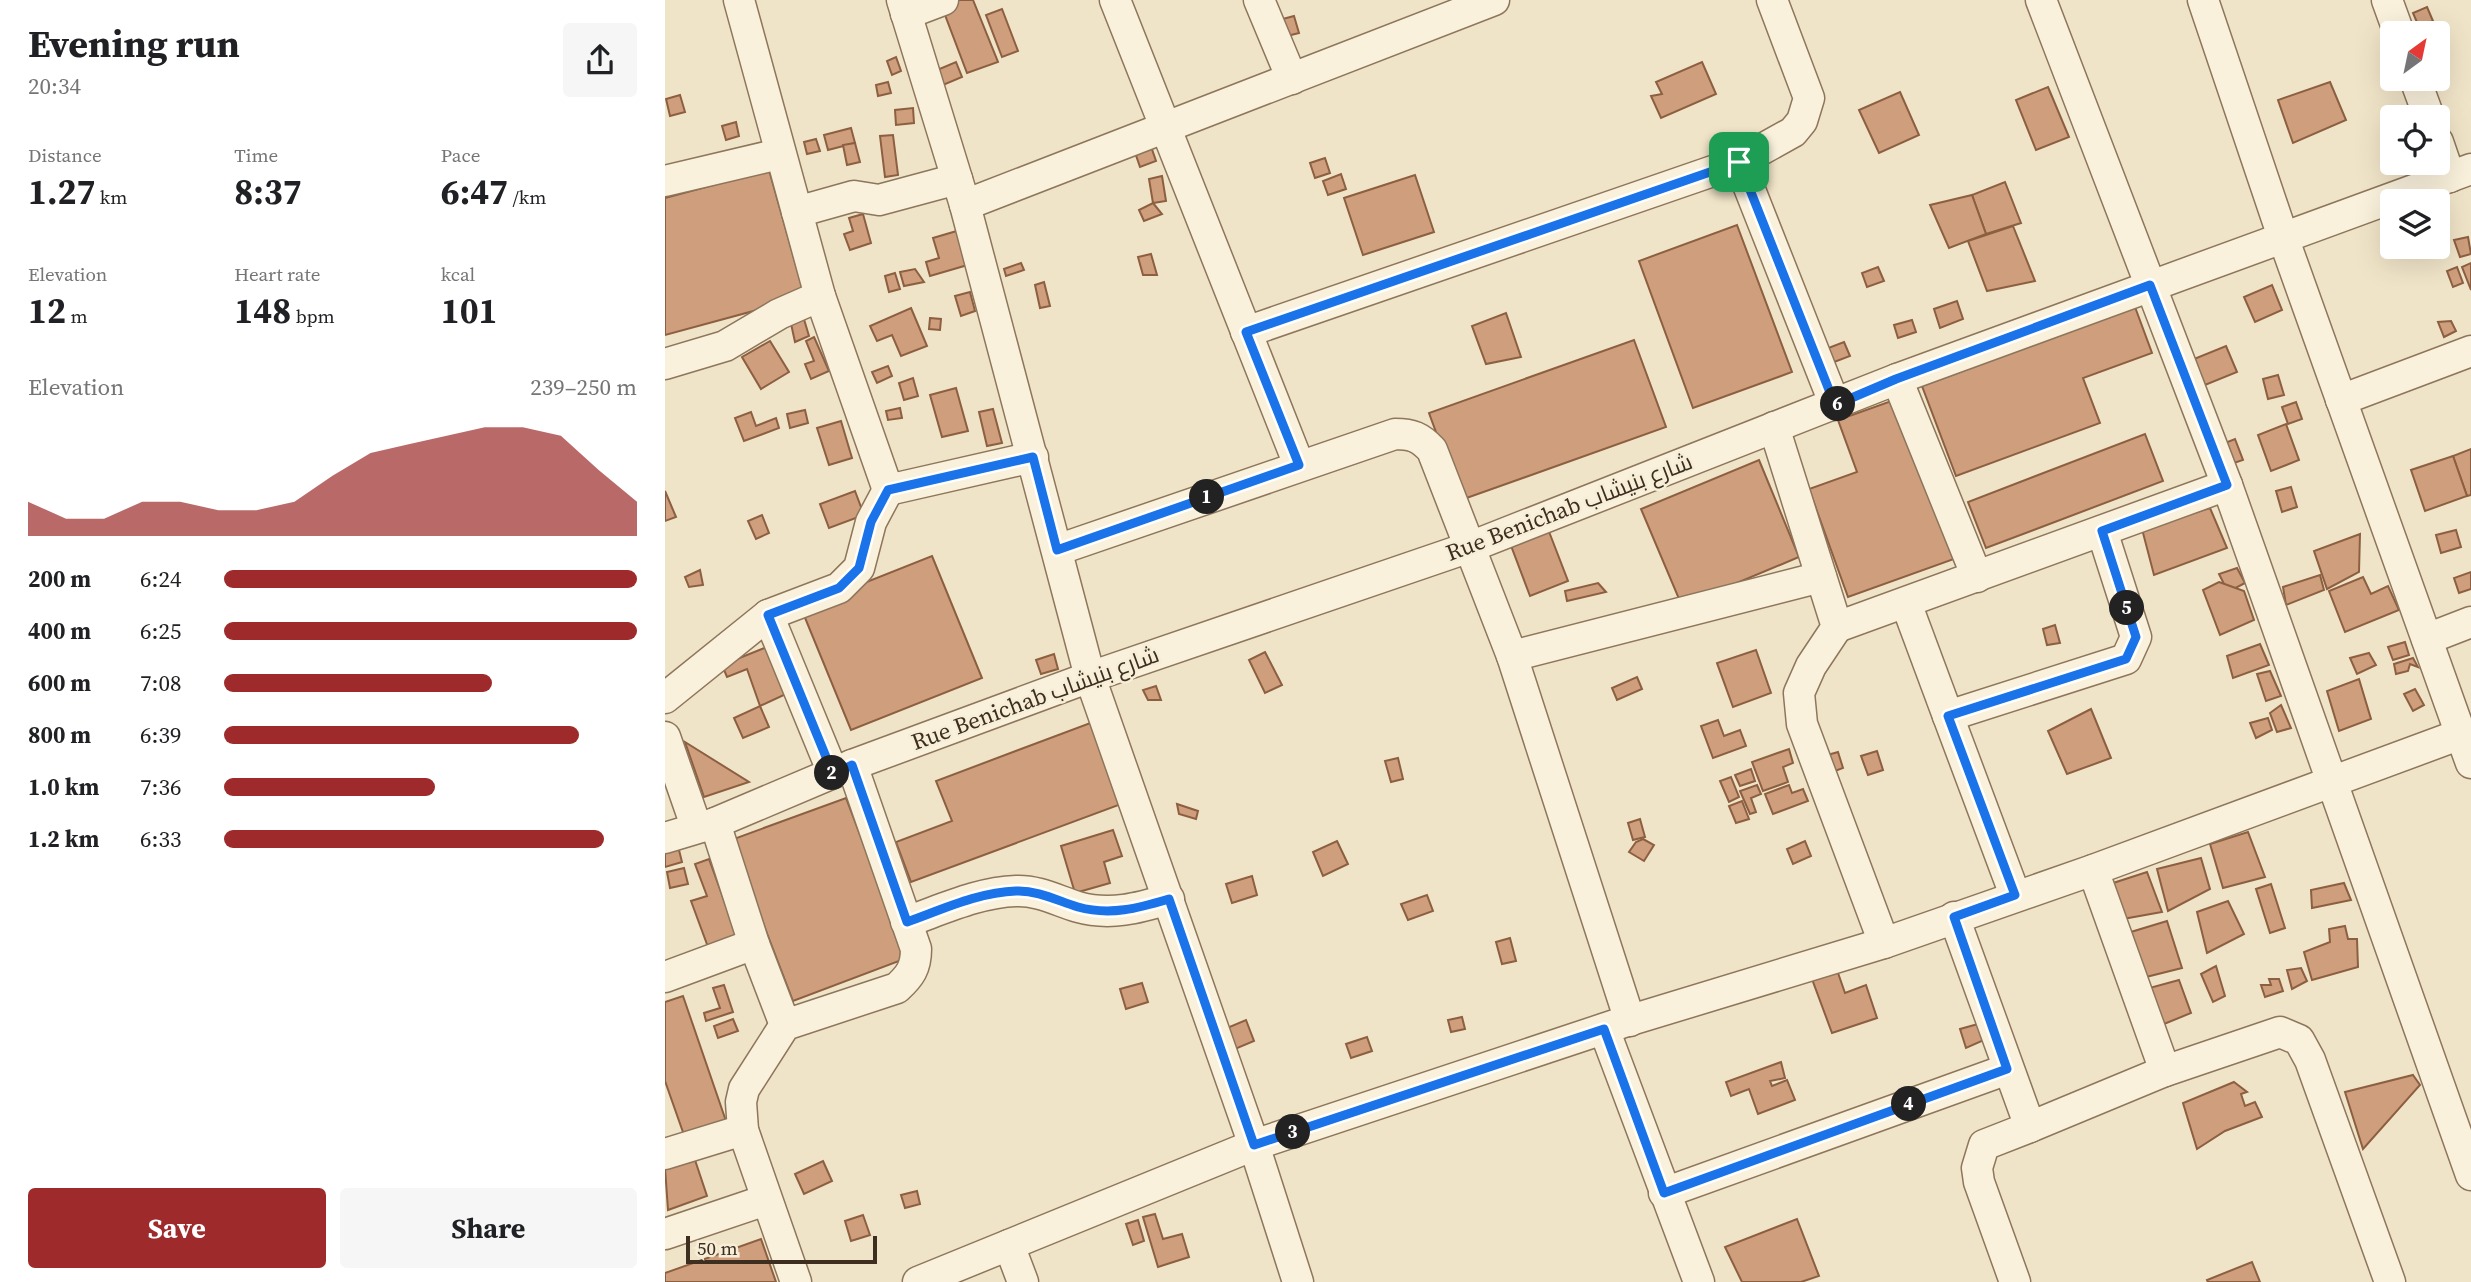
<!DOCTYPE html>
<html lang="en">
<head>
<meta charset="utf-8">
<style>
  :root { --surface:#fff; --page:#f6f6f6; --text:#202124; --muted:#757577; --accent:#9e2a2b }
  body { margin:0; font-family:"Source Serif 4",Cairo,serif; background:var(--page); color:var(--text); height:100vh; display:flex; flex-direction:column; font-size:26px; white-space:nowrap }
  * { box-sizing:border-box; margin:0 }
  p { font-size:23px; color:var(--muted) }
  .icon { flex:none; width:38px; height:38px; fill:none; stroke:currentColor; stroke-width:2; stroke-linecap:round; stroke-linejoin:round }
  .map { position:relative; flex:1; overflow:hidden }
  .details { display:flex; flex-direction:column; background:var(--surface); width:665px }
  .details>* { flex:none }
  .needle { width:46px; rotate:33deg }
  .fabs { position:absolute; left:1715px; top:21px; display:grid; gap:14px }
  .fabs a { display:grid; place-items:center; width:70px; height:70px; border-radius:7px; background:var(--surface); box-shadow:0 7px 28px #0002; font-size:35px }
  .scale { position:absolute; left:21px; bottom:18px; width:191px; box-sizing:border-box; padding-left:7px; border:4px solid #3d2e20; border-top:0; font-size:19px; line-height:24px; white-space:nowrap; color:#3d2e20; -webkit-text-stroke:5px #f7eed8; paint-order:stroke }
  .pin { position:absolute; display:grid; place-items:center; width:60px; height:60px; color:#fff; margin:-30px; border-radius:14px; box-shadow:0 4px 10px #0006 }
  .km { position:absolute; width:35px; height:35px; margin:-18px; border-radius:50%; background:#222; color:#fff; font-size:19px; line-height:35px; text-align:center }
  .round { display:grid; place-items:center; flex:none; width:74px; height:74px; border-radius:7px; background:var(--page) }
  .head { display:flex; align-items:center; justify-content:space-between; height:119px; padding:0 28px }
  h1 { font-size:38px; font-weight:700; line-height:52px }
  .stats { display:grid; grid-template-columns:repeat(3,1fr); gap:10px; height:119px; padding:7px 28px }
  .stats div { display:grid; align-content:center }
  .stats b { font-size:35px; font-weight:700 }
  .stats small { font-size:19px; font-weight:400 }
  .stats p { font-size:19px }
  .chart { height:196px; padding:14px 28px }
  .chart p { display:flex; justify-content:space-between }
  .chart svg { width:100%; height:126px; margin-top:7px; fill:var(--accent); opacity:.7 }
  .button { display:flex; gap:14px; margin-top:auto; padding:14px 28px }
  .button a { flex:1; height:80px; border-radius:7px; background:var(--accent); color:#fff; font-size:28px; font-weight:700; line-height:80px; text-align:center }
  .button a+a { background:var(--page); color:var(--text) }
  ul { padding:0 28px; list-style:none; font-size:23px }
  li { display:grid; grid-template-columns:112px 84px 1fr; align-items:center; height:52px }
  li i { height:18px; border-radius:9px; background:var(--accent) }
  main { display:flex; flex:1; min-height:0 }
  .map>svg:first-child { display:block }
</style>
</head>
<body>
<main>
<section class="details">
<div class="head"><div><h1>Evening run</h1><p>20:34</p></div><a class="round"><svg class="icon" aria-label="share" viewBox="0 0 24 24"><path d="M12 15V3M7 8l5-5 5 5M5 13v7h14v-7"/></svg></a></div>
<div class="stats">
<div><p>Distance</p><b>1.27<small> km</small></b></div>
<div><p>Time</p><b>8:37</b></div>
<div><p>Pace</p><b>6:47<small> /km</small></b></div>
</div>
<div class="stats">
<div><p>Elevation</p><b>12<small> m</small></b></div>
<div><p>Heart rate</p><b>148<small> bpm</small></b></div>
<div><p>kcal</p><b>101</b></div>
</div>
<div class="chart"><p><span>Elevation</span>239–250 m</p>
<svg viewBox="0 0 160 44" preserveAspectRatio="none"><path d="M0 44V32L10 38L20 38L30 32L40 32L50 35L60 35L70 32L80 23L90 15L100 12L110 9L120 6L130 6L140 9L150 21L160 32V44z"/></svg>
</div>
<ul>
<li><b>200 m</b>6:24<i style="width:100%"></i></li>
<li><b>400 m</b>6:25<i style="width:100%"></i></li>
<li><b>600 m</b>7:08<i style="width:65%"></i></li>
<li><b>800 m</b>6:39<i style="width:86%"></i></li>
<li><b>1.0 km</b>7:36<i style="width:51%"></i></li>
<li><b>1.2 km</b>6:33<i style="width:92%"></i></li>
</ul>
<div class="button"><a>Save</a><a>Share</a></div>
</section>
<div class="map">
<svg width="1806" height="1282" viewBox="0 0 1806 1282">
  <rect width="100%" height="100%" fill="#f0e4c8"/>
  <g fill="#cf9f7d" stroke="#8d5f41" stroke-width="2">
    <path d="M294,0H308L333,62L302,73L277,7Z"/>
    <path d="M1762,7L1768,21L1754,27L1748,13Z"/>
    <path d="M337,9L353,51L337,57L321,15Z"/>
    <path d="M629,16L634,33L618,37L614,20Z"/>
    <path d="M231,57L236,71L227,75L222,61Z"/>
    <path d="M291,62L297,77L278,85L272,70Z"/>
    <path d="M1037,62L1051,94L996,118L986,96L997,94L991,82Z"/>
    <path d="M223,82L226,93L213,96L211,85Z"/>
    <path d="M1665,82L1681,120L1628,143L1613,100Z"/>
    <path d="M1383,87L1404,137L1371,150L1351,100Z"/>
    <path d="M1235,92L1254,135L1214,153L1194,110Z"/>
    <path d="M15,95L20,112L5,116L1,99Z"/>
    <path d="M248,108L249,123L231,125L230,110Z"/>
    <path d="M71,122L74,136L61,140L57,126Z"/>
    <path d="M186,128L190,143L163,150L159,135Z"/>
    <path d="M480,129L491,161L475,167L464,135Z"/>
    <path d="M228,135L233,175L220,177L215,136Z"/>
    <path d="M151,139L155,151L142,154L139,142Z"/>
    <path d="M190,143L195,162L182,165L178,145Z"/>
    <path d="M660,158L665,173L650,178L645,163Z"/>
    <path d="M104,170L140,297L0,335V198Z"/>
    <path d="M676,174L681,189L663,195L658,181Z"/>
    <path d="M750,175L769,232L698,255L679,198Z"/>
    <path d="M497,176L501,201L488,203L484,179Z"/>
    <path d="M1340,182L1356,223L1321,234L1307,195Z"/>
    <path d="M1307,195L1321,234L1284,248L1265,205Z"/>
    <path d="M488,203L497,214L479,221L474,210Z"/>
    <path d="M198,214L206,243L185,250L179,234L188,231L184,218Z"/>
    <path d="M1072,225L1127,372L1028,408L974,261Z"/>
    <path d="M1348,226L1370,281L1322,291L1303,241Z"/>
    <path d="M295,230L306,264L265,276L261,262L274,258L268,238Z"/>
    <path d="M1803,237L1806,254L1795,257L1789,240Z"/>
    <path d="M486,254L492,275H478L473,257Z"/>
    <path d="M356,263L359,270L341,276L339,269Z"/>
    <path d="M1806,263V290L1797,267Z"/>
    <path d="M1213,267L1219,281L1202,287L1197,273Z"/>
    <path d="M1792,267L1798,283L1788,287L1782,271Z"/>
    <path d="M250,269L259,282L239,286L235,272Z"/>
    <path d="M230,273L235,289L224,292L220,276Z"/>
    <path d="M379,282L385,306L375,308L370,285Z"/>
    <path d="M1607,285L1617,310L1590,322L1579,297Z"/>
    <path d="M305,292L310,311L296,316L290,296Z"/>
    <path d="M1292,301L1298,319L1275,328L1269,309Z"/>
    <path d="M1470,307L1487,353L1418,378L1435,423L1291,476L1257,386Z"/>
    <path d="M246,308L262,346L236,356L227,335L212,341L205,326Z"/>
    <path d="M841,313L856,357L821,364L807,326Z"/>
    <path d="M138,316L144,336L130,342L125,319Z"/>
    <path d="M265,318L276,319L275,330L264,329Z"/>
    <path d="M1247,320L1251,332L1233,338L1229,325Z"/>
    <path d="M1786,321L1791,331L1779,337L1773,322Z"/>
    <path d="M149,337L164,371L146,379L140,364L149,361L141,341Z"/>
    <path d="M969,340L1001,427L796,500L764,413Z"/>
    <path d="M105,341L124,372L96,389L77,357Z"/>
    <path d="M1179,342L1185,356L1164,364L1158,350Z"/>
    <path d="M1561,346L1572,372L1540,385L1529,359Z"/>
    <path d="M223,366L227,376L212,383L207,372Z"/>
    <path d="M1613,375L1619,395L1603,399L1598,379Z"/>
    <path d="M248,378L253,396L239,400L234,383Z"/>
    <path d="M291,388L303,431L277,437L265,395Z"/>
    <path d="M1232,399L1289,559L1183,597L1144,489L1192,472L1173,420Z"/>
    <path d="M1631,402L1637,419L1623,424L1617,407Z"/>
    <path d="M235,408L237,418L223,420L221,411Z"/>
    <path d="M328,409L337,443L322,446L314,412Z"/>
    <path d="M140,410L143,423L125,428L122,414Z"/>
    <path d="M86,412L91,426L111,418L114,428L79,441L70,418Z"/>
    <path d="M176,421L187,458L164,465L152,428Z"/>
    <path d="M1621,424L1634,460L1606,471L1593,435Z"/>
    <path d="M1480,434L1498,481L1321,548L1303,502Z"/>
    <path d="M1570,439L1578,460L1563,465L1555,445Z"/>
    <path d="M1806,449V495L1802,496L1788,456Z"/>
    <path d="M1788,456L1802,496L1760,511L1746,470Z"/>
    <path d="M1094,460L1134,557L1017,606L976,509Z"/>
    <path d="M1626,487L1632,507L1617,512L1611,491Z"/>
    <path d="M0,491L11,517L0,521Z"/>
    <path d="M190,491L199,515L164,528L155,504Z"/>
    <path d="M1545,508L1562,548L1489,575L1477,529Z"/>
    <path d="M97,515L104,533L91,539L83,521Z"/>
    <path d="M883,529L903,581L865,596L845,543Z"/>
    <path d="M1791,530L1796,547L1776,553L1771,535Z"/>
    <path d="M1695,534L1694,572L1662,589L1649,551Z"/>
    <path d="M267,556L317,678L186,730L136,608Z"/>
    <path d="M1572,568L1580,583L1563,592L1554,574Z"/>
    <path d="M35,570L38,585L24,587L20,577Z"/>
    <path d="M1806,572V589L1794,593L1789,578Z"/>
    <path d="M1655,575L1659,590L1621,605L1618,587Z"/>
    <path d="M1698,577L1706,594L1723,586L1734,610L1680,632L1664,591Z"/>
    <path d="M1554,582L1579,591L1589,620L1555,635L1538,590Z"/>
    <path d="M933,583L941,592L902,601L900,591Z"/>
    <path d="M1390,625L1395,643L1382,645L1378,629Z"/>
    <path d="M1740,642L1744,655L1728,660L1723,647Z"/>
    <path d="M1595,644L1604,665L1568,678L1562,656Z"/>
    <path d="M102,647L121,694L95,706L82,669L62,677L57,665Z"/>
    <path d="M1091,650L1106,693L1068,707L1052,663Z"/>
    <path d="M600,652L617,685L600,693L584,660Z"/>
    <path d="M1704,653L1711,665L1692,674L1685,658Z"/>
    <path d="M389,654L393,669L376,674L371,660Z"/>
    <path d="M1748,658L1753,667L1745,664L1743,671L1731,674L1729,664Z"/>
    <path d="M1605,671L1616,696L1601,701L1592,674Z"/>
    <path d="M972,677L977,689L952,700L947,688Z"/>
    <path d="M1694,679L1706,719L1674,731L1662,691Z"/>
    <path d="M491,686L496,700H483L478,690Z"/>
    <path d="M1750,689L1759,705L1748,711L1739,694Z"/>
    <path d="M1616,705L1626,728L1612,732L1605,713Z"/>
    <path d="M95,706L104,727L78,738L69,718Z"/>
    <path d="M1426,709L1446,758L1402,774L1383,731Z"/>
    <path d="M1603,718L1607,730L1591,738L1585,723Z"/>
    <path d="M1053,720L1059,736L1075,730L1081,746L1048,758L1036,726Z"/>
    <path d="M428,722L459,803L246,882L231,842L287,821L271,781Z"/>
    <path d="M20,742L84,782L39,797Z"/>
    <path d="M1124,749L1128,763L1118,767L1123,782L1098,791L1087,762Z"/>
    <path d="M1212,751L1218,770L1203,775L1196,756Z"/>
    <path d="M1173,752L1178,768L1165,773L1159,756Z"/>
    <path d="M733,758L738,779L726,782L720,761Z"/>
    <path d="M1086,769L1090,781L1075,786L1070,775Z"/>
    <path d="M1066,777L1074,797L1064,802L1055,781Z"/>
    <path d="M1092,785L1096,794L1086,798L1091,812L1085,814L1075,791Z"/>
    <path d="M1124,785L1127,793L1138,789L1143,801L1108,814L1100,794Z"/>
    <path d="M181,798L242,958L128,1001L66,840Z"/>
    <path d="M1077,801L1084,819L1071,823L1064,806Z"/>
    <path d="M512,804L533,811L531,819L514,814Z"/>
    <path d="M975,819L980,837L968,840L963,823Z"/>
    <path d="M448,830L457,856L439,862L445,883L410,893L396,846Z"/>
    <path d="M1583,832L1600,877L1558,888L1545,844Z"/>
    <path d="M978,839L989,845L979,861L964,852L971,842Z"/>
    <path d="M672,841L683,864L658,876L648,852Z"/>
    <path d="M1140,841L1146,856L1128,864L1122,849Z"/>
    <path d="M13,846L17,862L0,867V849Z"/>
    <path d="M1536,858L1545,889L1503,911L1492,869Z"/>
    <path d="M44,859L72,936L43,947L26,901L42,896L30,864Z"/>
    <path d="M19,868L23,884L5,888L2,872Z"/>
    <path d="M1482,872L1497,912L1452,920L1439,886Z"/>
    <path d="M587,876L592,895L567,903L561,884Z"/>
    <path d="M1679,883L1686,900L1647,908L1646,890Z"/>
    <path d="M1606,884L1620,928L1605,933L1591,889Z"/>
    <path d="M762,895L768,911L743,920L736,904Z"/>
    <path d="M1563,901L1579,934L1542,953L1532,912Z"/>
    <path d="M1502,921L1517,968L1473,979L1456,935Z"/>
    <path d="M1680,926L1683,939H1692L1693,967L1647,980L1639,952L1665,942L1664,929Z"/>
    <path d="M845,938L851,961L837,964L831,942Z"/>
    <path d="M1551,966L1560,996L1548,1002L1536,974Z"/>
    <path d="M1636,968L1642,981L1627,989L1622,970Z"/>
    <path d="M1172,970L1180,993L1201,985L1212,1018L1167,1033L1147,979Z"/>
    <path d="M1604,979H1614L1618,991L1600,997L1596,985H1606Z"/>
    <path d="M1514,980L1526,1013L1499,1024L1477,990Z"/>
    <path d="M477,983L483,1002L461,1009L455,989Z"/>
    <path d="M59,985L68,1012L41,1021L39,1013L55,1008L48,988Z"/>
    <path d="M18,996L61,1121L19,1135L0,1081V1002Z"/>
    <path d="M797,1017L800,1029L786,1032L783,1020Z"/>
    <path d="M68,1019L73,1031L53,1038L49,1026Z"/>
    <path d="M581,1020L589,1041L570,1049L562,1028Z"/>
    <path d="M1313,1024L1319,1040L1301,1048L1295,1029Z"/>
    <path d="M702,1037L707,1051L686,1058L681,1044Z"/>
    <path d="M1116,1062L1120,1078L1105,1081L1107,1086L1122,1080L1130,1100L1093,1114L1084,1089L1066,1096L1061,1082Z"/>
    <path d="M1748,1075L1755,1085L1698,1149L1680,1092Z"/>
    <path d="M1569,1082L1582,1092L1576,1094L1580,1106L1590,1102L1597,1117L1560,1131L1532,1149L1518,1103Z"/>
    <path d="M29,1157L42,1196L3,1210L0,1168Z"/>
    <path d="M158,1161L167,1181L139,1194L130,1174Z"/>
    <path d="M252,1191L255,1204L240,1208L236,1195Z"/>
    <path d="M490,1214L498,1239L517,1234L524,1257L493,1267L478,1217Z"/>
    <path d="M198,1215L205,1235L186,1241L180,1221Z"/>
    <path d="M1132,1219L1154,1276L1136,1282H1077L1060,1247Z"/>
    <path d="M473,1220L479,1241L468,1245L461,1224Z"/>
    <path d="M96,1239L111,1282H0V1273Z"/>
    <path d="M1587,1262L1595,1282H1543L1542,1280Z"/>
  </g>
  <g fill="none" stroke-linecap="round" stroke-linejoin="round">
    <defs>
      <g id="street">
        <path d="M74,0L155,296L223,490L368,457"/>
        <path d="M237,0L300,205L425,677L589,1145L633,1282"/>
        <path d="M450,0L634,465"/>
        <path d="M594,0L627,79"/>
        <path d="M1376,0L1562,485L1806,1175"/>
        <path d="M1538,0L1618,237L1806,763"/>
        <path d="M1722,0L1734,33"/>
        <path d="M241,14L278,0"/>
        <path d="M1750,79L1764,117"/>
        <path d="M1773,142L1785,177"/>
        <path d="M1074,162L1170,405"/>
        <path d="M0,181L114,154"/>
        <path d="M300,205L829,0"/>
        <path d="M132,212L189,196L214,200L292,179"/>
        <path d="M581,332L1074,162L1128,132L1137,121L1144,98L1107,0"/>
        <path d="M0,364L60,346L114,314L155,296"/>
        <path d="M1232,379L1312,577"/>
        <path d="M1676,400L1806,351"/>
        <path d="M1109,427L1172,627L1146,666L1134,693L1137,724L1219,943"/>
        <path d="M392,550L730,434C747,434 755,437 767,450L847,656L965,1021"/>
        <path d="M1241,603L1283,716"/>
        <path d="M103,615L174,588L194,568L206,522L223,490"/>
        <path d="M1172,627L1562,485"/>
        <path d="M1762,639L1806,622"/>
        <path d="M847,656L1156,577"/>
        <path d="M0,698L103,615L168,773"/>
        <path d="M0,737L31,826"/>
        <path d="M0,838L50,823L187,765L425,677L805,547L1232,379L1806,169"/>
        <path d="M1350,895L1283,716L1461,659L1471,637L1437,531"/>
        <path d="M1289,917L1365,1127L1319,1145L1312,1168L1314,1182L1350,1282"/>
        <path d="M241,922C276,910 314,892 351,891C373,890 393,901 413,907C445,916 474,908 504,899"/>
        <path d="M89,944L120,1025"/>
        <path d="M0,977L89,944L50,823"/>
        <path d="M939,1029L1034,1282"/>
        <path d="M1500,1071L1615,1032L1634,1040L1645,1060L1725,1282"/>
        <path d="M1365,1127L1500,1071L1428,870"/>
        <path d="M0,1154L78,1130"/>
        <path d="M999,1193L1343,1069"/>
        <path d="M0,1234L101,1200"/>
        <path d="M344,1245L358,1282"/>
        <path d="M131,1282L78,1130L76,1102L79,1089L120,1025L232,988C245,976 251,968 251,949L187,765"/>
        <path d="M253,1282L589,1145L956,1023L1219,943L1428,870L1796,734"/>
      </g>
    </defs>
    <use href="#street" stroke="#8d765c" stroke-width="33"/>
    <use href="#street" stroke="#faf1dc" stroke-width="30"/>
  </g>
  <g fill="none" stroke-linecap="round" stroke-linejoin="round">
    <defs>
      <path id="route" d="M1074,162L1170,405L1231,379L1485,285L1562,485L1437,531L1471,637L1461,659L1283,716L1350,895L1289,917L1342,1069L999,1193L939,1029L589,1145L504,899C474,908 445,916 413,907C393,901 373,890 351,891C314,892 276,910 242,922L187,765L168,774L103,615L174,588L194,568L206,522L223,490L368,457L392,550L634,465L581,332Z"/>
    </defs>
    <use href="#route" stroke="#fff" stroke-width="14"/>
    <use href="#route" stroke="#1a73e8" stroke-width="9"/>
  </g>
  <g text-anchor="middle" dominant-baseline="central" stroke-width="5" stroke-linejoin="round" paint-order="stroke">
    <g font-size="23" fill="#3d2e20" stroke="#f7eed8">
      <text transform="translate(904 507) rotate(-21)">Rue Benichab شارع بنيشاب</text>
      <text transform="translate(370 698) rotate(-20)">Rue Benichab شارع بنيشاب</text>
    </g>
  </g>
</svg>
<div class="fabs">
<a><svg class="needle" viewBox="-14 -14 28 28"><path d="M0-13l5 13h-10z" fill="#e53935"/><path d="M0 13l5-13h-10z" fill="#757577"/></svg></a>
<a><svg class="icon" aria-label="locate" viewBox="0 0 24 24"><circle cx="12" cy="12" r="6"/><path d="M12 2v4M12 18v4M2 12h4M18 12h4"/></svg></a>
<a><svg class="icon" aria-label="layers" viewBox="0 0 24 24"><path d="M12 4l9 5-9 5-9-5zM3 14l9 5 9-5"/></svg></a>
</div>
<div class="scale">50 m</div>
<div class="pin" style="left:1074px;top:162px;background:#1e9e55"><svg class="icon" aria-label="arrive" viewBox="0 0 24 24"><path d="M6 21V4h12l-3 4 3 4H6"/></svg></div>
<b class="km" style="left:542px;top:497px">1</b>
<b class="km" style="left:167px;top:773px">2</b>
<b class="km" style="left:628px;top:1132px">3</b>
<b class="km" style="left:1244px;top:1104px">4</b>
<b class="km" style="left:1462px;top:608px">5</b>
<b class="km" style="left:1173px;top:404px">6</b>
</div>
</main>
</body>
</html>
